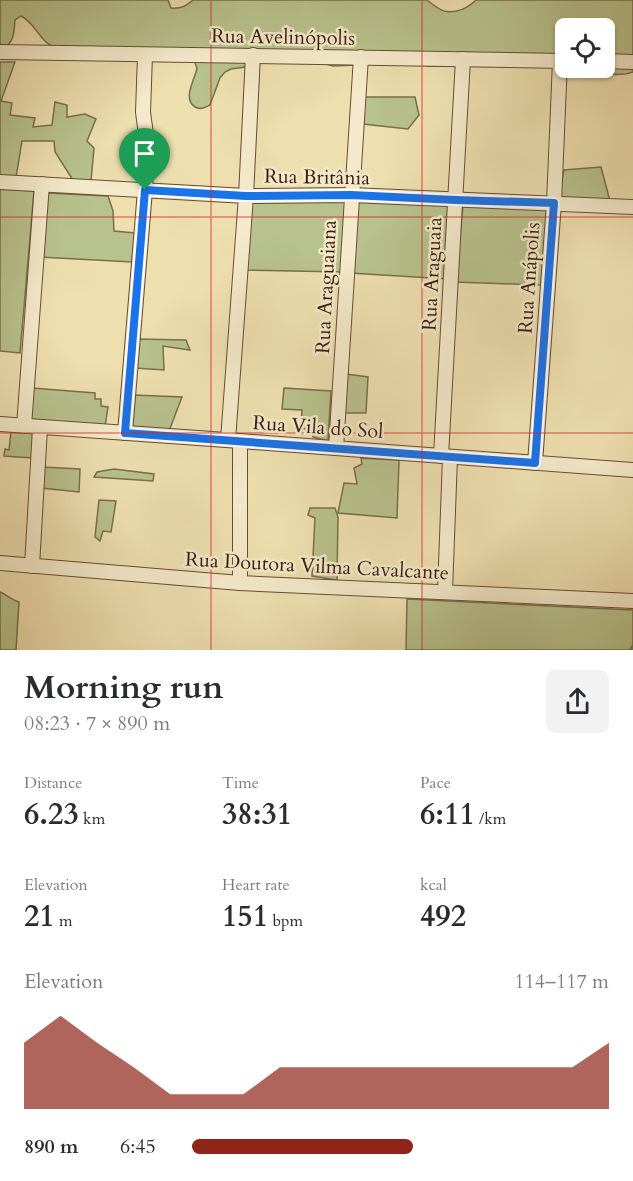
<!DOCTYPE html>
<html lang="en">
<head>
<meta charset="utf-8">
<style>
  :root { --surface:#fff; --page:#f2f2f3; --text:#2b2b33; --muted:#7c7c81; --accent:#8f2418 }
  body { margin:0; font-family:Cardo,serif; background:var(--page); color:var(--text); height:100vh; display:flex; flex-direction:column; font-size:22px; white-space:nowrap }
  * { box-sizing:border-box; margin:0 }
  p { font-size:20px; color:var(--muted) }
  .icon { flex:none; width:33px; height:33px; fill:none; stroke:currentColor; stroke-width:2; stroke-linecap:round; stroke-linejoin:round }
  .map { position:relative; height:650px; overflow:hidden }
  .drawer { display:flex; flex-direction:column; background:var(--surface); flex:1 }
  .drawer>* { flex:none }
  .fabs { position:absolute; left:555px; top:18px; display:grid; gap:12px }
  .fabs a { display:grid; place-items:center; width:60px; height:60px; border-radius:9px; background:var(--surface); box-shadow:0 2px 4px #0004; font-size:30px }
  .pin { position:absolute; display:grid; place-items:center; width:51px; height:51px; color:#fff; margin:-62px -26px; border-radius:50% 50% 50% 0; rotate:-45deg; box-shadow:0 0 6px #0007 }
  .pin .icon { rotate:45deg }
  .round { display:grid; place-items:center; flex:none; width:63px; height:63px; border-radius:9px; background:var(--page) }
  .head { display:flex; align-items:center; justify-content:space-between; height:102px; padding:0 24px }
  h1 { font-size:33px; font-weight:700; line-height:45px }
  .metrics { display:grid; grid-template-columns:repeat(3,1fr); gap:9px; height:102px; padding:6px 24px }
  .metrics div { display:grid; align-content:center }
  .metrics b { font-size:30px; font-weight:700 }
  .metrics small { font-size:16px; font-weight:400 }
  .metrics p { font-size:16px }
  .chart { height:168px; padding:12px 24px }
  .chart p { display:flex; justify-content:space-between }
  .chart svg { width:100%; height:108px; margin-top:6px; fill:var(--accent); opacity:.7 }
  ul { padding:0 24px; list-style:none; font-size:20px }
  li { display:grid; grid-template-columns:96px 72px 1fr; align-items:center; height:45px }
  li i { height:15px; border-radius:8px; background:var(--accent) }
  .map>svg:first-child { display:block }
</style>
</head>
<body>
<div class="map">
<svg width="633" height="650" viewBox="0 0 633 650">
  <rect width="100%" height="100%" fill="#eedfaf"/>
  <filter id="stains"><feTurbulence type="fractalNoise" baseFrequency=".00333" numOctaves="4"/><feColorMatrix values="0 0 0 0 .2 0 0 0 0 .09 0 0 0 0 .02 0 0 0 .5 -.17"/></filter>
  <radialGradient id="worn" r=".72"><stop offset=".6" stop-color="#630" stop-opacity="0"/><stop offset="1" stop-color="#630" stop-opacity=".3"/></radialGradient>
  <g fill="#b8c28c" stroke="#7a6e4d" stroke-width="1.5">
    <path d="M0,0H168L171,8C181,9 186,6 193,0H427C432,4 438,9 444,11C456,14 468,8 476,0H633V72C619,78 585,72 570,68H604V28H566L565,66H426L405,58L356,65L333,66L326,64L313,58H274L253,66L231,69L225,72L220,78L210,105C204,108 201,110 195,107C182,99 195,79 197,68L192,55L66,49C59,48 51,47 46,42C37,34 33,22 21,16L15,20C14,35 14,42 0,52Z"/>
    <path d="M0,62H15L1,101L12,103L10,115L35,118L33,127L52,125L55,102L67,105V117L85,114L96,119L87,141L94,148L91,181L73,180L55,152L54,141H22L16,177H0Z"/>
    <path d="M364,97H415L419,115L408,129L363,124Z"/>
    <path d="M601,167L610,201L558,198L564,170Z"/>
    <path d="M0,189L34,191L20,353L0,351Z"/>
    <path d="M46,193L108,196L113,211L114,231L135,233L132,262L40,257Z"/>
    <path d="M250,200L347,201L343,272L247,270Z"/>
    <path d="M355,201L451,205L448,279L350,273Z"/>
    <path d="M463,205L547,209L541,285L456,282Z"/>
    <path d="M137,339L186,340L190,350L163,346L164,370L135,368Z"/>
    <path d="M346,374L368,377L366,413H343Z"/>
    <path d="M32,388L95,393V399H101V406L108,407L105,426L30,420Z"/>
    <path d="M284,388L331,391L328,441L313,437V431L301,428L302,410L282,409Z"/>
    <path d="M133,395L182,397L169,431L130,430Z"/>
    <path d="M34,430L32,458L4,456L5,449L9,450L11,431Z"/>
    <path d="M361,458L399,460L397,518L338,513L344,483L357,484L354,468L362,464Z"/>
    <path d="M42,467L80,469L79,492L41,488Z"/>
    <path d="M114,469L154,474L153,481L94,477L97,472Z"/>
    <path d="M99,500L116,501L111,532L103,531L100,541L95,537Z"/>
    <path d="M310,508H335L338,517L337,580L312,576L315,518L308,515Z"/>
    <path d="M0,592C7,595 12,600 19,602L16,650H0Z"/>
    <path d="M407,599L633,610V650H406Z"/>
  </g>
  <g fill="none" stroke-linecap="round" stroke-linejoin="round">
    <path stroke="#737c6c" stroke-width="3" d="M630,650L633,646"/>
    <defs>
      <g id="minor">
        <path d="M0,52L566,61"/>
        <path d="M604,61L633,62"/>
        <path d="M0,182L246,196L351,195L633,207"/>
        <path d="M0,424L240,441L633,470"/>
        <path d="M24,426L42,184"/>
        <path d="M125,433L145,190L147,142L143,112L145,55"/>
        <path d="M228,440L246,196L253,55"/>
        <path d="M240,441V583"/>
        <path d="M336,448L361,57"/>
        <path d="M441,456L463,59"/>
        <path d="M535,463L554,203L560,61"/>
        <path d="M0,563L240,583L633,601"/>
        <path d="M32,566L40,428"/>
        <path d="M445,592L450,457"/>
      </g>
    </defs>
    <use href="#minor" stroke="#684b36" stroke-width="16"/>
    <use href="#minor" stroke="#f4eacb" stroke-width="14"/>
  </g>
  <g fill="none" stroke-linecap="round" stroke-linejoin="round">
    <defs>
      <path id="route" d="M145,190L246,196L351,195L456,200L554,203L535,463L125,433Z"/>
    </defs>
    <use href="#route" stroke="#fff" stroke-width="12"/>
    <use href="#route" stroke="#1a73e8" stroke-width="8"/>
  </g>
  <path fill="none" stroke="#d62828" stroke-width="1.5" stroke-opacity="0.55" d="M211,0V650M422,0V650M0,217H633M0,433H633"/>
  <g text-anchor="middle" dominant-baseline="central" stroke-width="5" stroke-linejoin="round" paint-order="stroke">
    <g font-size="20" fill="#3b1a0e" stroke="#f4eacb">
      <text transform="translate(283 37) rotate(1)">Rua Avelinópolis</text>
      <text transform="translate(317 177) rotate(1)">Rua Britânia</text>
      <text transform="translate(432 274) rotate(-87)">Rua Araguaia</text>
      <text transform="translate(529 278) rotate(-86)">Rua Anápolis</text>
      <text transform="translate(326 287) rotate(-87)">Rua Araguaiana</text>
      <text transform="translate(318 427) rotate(4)">Rua Vila do Sol</text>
      <text transform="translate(317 566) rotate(3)">Rua Doutora Vilma Cavalcante</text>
    </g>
  </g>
  <rect width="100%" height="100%" filter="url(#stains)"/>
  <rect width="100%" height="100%" fill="url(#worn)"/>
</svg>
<div class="fabs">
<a><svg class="icon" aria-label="locate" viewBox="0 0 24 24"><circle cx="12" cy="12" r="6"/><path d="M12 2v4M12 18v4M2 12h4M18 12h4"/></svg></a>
</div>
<div class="pin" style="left:145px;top:190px;background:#1e9e55"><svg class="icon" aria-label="arrive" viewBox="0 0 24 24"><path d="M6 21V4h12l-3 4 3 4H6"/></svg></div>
</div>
<section class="drawer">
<div class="head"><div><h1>Morning run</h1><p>08:23 · 7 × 890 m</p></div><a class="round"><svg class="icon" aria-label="share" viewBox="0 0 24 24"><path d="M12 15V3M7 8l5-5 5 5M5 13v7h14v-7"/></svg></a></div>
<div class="metrics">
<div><p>Distance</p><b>6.23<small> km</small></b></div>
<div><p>Time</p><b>38:31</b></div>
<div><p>Pace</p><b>6:11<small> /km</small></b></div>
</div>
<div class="metrics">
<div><p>Elevation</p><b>21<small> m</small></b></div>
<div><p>Heart rate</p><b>151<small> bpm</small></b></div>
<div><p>kcal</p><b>492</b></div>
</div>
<div class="chart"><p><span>Elevation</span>114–117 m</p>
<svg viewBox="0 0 160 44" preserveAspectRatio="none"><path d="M0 44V17L10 6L20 17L30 27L40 38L50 38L60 38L70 27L80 27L90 27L100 27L110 27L120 27L130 27L140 27L150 27L160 17V44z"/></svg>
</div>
<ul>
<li><b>890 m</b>6:45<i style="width:53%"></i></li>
</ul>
</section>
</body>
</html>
